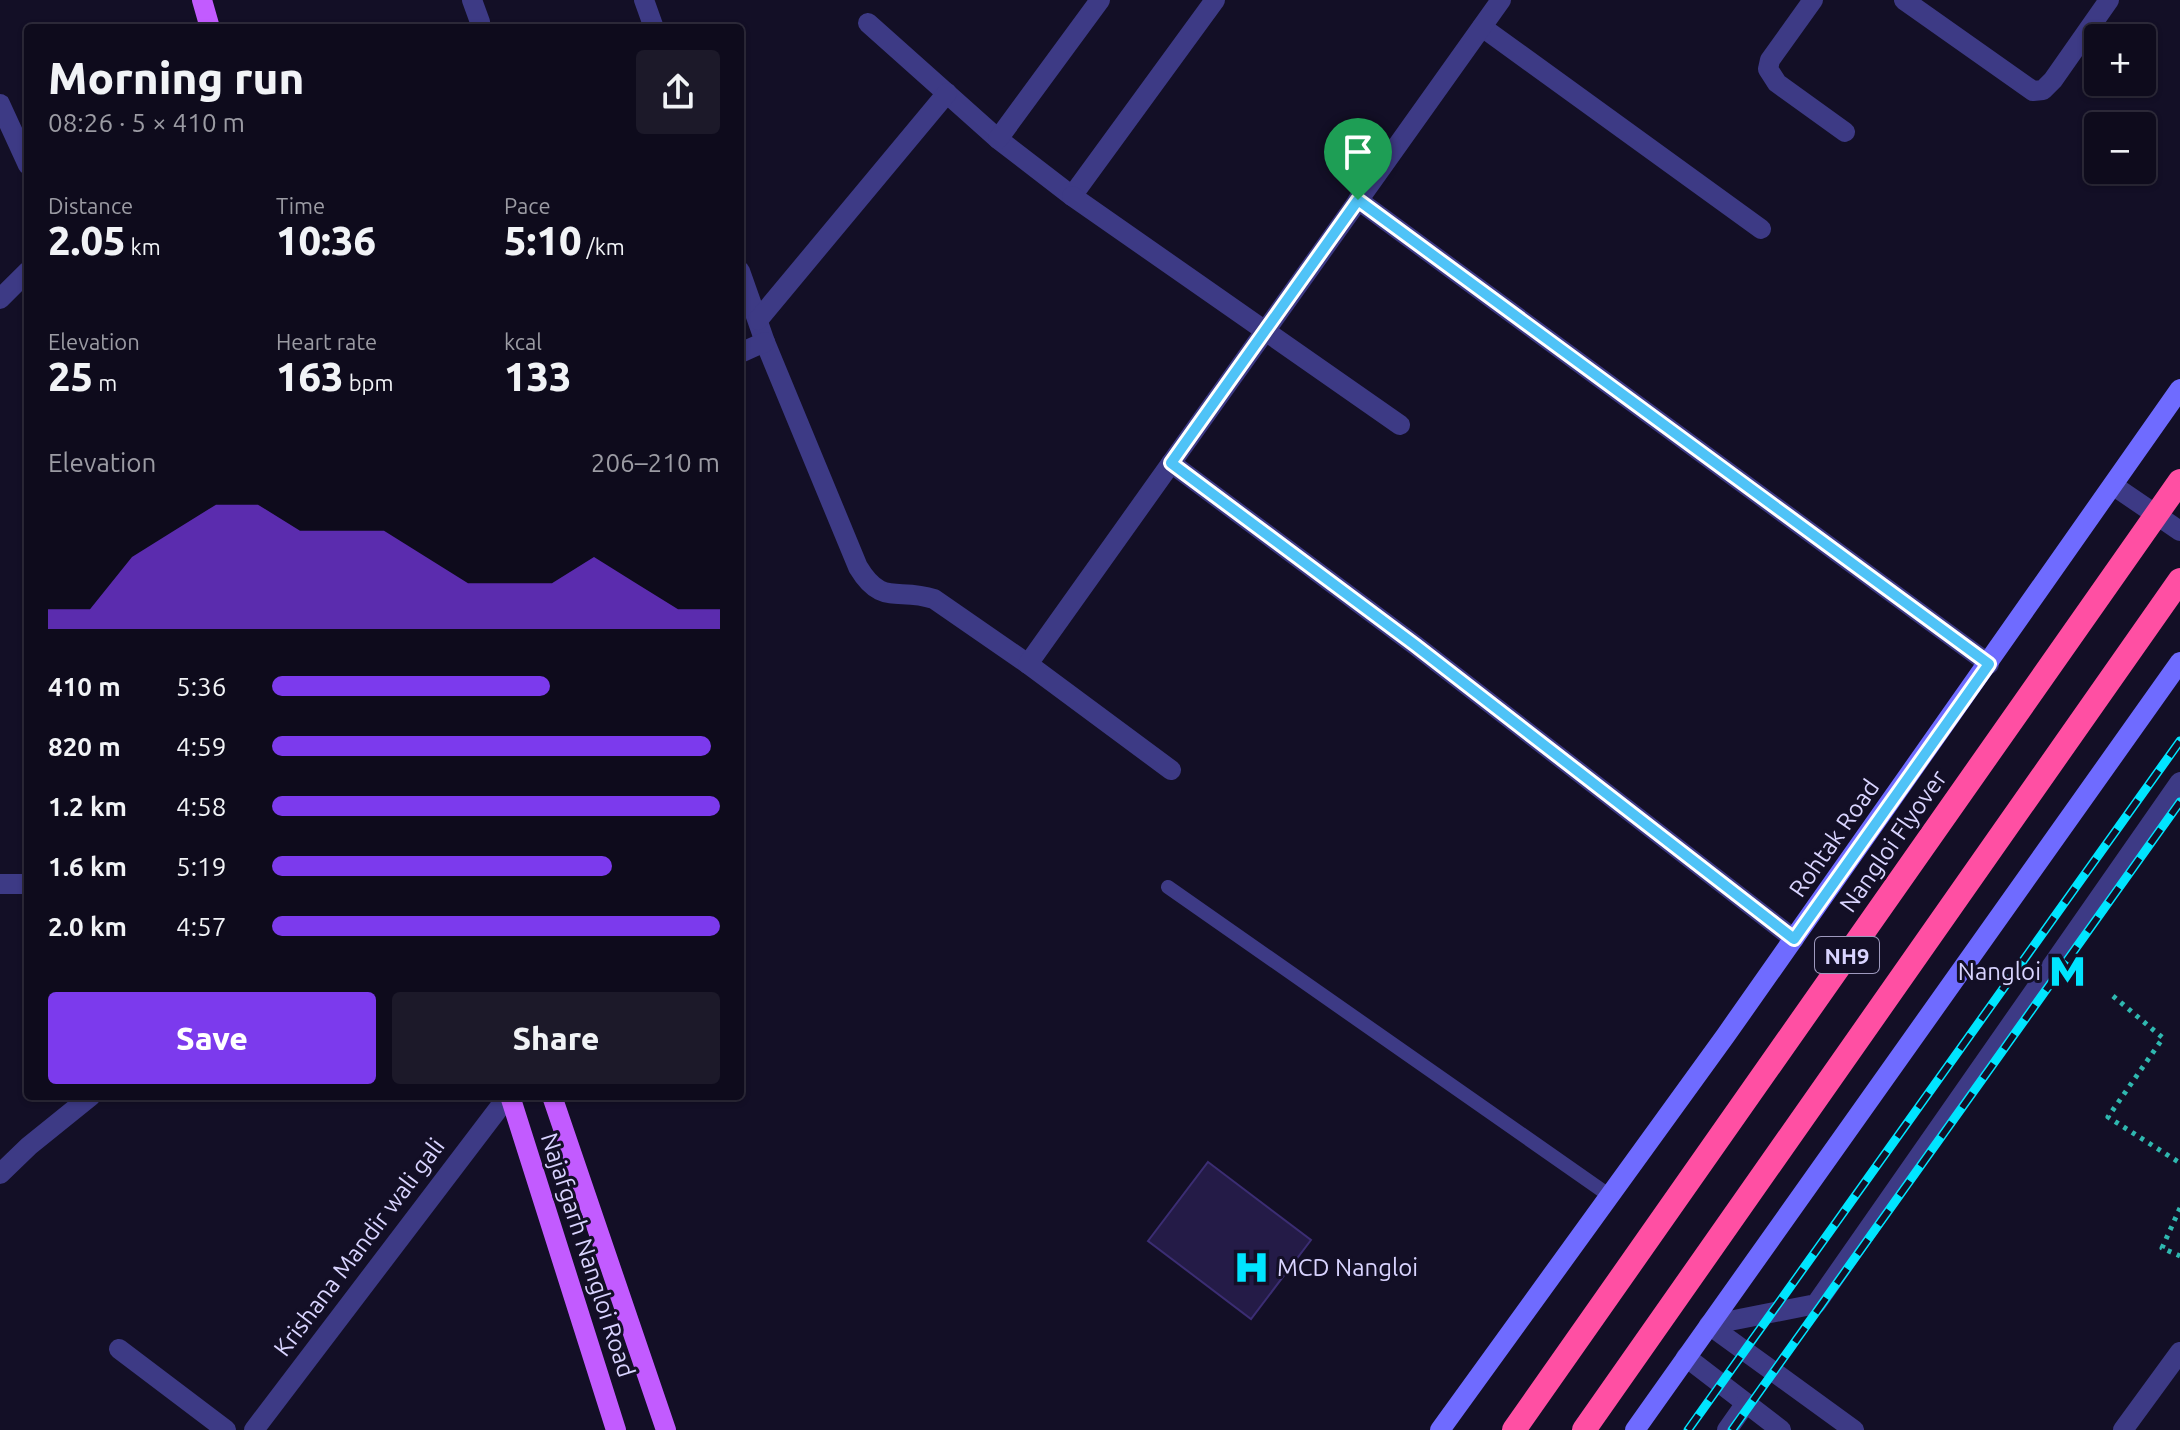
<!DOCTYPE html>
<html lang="en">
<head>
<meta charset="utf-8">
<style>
  :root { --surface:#0e0b1c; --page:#1c1929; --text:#f1f3f6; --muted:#9b9ba3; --line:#2e2b3b; --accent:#7c3aed }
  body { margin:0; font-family:Ubuntu,sans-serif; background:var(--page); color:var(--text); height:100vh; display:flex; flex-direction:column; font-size:30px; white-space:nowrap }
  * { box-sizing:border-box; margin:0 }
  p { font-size:26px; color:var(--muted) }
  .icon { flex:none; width:44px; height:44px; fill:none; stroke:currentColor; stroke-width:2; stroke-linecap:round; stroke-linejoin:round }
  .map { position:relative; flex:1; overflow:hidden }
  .details { position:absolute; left:24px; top:24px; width:720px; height:1076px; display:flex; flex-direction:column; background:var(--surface); border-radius:8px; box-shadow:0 2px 6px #0004,0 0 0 2px var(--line) }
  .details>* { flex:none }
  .buttons { position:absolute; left:2084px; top:24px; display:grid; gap:16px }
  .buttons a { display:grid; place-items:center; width:72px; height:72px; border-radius:8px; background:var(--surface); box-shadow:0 2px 6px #0004,0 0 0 2px var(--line); font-size:40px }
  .pin { position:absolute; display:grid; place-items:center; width:68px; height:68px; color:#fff; margin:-82px -34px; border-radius:50% 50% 50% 0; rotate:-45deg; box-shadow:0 0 8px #0007 }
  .pin .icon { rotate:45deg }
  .round { display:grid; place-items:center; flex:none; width:84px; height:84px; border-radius:8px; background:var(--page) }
  .headline { display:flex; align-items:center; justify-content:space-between; height:136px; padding:0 24px }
  h1 { font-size:44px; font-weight:800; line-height:60px }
  .figures { display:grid; grid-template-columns:repeat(3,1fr); gap:12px; height:136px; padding:8px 24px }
  .figures div { display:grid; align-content:center }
  .figures b { font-size:40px; font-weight:800 }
  .figures small { font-size:22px; font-weight:400 }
  .figures p { font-size:22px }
  .chart { height:224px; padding:16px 24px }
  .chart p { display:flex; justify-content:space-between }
  .chart svg { width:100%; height:144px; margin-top:8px; fill:var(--accent); opacity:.7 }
  .primary-button { display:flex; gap:16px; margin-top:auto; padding:16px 24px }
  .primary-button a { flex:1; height:92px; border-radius:8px; background:var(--accent); color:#fff; font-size:32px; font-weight:800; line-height:92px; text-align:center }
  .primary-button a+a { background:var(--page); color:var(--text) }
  ul { padding:0 24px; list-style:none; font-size:26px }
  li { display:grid; grid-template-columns:128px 96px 1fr; align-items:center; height:60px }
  li i { height:20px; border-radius:10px; background:var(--accent) }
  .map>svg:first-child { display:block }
</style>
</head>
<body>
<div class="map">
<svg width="2180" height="1430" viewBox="0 0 2180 1430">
  <rect width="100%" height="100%" fill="#130f26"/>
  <path fill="#241b47" stroke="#3b2d73" stroke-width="2" d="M1208,1162L1311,1240L1251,1319L1148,1241Z"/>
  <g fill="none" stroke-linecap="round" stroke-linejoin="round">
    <g stroke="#2fb8b0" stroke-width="5" stroke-dasharray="4 6" stroke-linecap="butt">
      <path d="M2113,996L2163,1038L2108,1117L2180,1163"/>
      <path d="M2180,1208L2162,1248L2180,1256"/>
    </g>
    <path stroke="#3d3a85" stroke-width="14" d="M1168,887L1610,1196"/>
    <g stroke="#3d3a85" stroke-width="20">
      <path d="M472,0L480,22"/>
      <path d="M644,0L654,28"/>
      <path d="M1813,0L1770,60L1768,69L1777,83L1845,132"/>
      <path d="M1904,0L2033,91L2043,90L2053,80L2109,0"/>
      <path d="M868,23L998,139L1072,196L1215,0"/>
      <path d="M1482,27L1761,229"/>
      <path d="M0,104L28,165"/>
      <path d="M998,139L1100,0"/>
      <path d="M1072,196L1400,425"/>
      <path d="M1358,200L1989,664"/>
      <path d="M740,271L765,342L858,567C882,607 897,587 934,599L1028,664"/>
      <path d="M0,299L28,271"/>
      <path d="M758,320L947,93"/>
      <path d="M740,353L765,342"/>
      <path d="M1171,463L1415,645L1794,939"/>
      <path d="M2114,486L2180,531"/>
      <path d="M1171,770L1028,664L1501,0"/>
      <path d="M0,884H28"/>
      <path d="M0,1174L29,1146L91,1096"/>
      <path d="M1709,1325L1816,1304L2180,782"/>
      <path d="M1709,1325L1854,1430"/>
      <path d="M119,1349L226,1430"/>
      <path d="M1686,1357L1781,1430"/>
      <path d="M254,1430L508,1096"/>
      <path d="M1727,1430L1746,1403"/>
      <path d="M2123,1430L2180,1352"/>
    </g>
    <g stroke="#6f6bff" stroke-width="20">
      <path d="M1440,1430L1726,1035L2180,389"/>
      <path d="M1635,1430L2180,662"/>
    </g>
    <g stroke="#c25bff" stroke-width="20">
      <path d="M202,0L210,28"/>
      <path d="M510,1096L616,1430"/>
      <path d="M552,1096L666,1430"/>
    </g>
    <path stroke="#ff4fa3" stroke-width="24" d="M1584,1430L2180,580"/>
    <defs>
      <g id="rail">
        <path d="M1688,1430L2180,741"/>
        <path d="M1732,1430L2180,802"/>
      </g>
    </defs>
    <use href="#rail" stroke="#00e5ff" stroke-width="9"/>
    <use href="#rail" stroke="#130f26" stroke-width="6" stroke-dasharray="18" stroke-linecap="butt"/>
    <path stroke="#ff4fa3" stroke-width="24" d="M1514,1430L2180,481"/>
  </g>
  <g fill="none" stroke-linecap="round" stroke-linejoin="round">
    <defs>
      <path id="route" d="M1358,200L1989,664L1794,939L1415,645L1171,463Z"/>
    </defs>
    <use href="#route" stroke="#fff" stroke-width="16"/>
    <use href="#route" stroke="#4fc3f7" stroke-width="10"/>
  </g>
  <defs>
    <symbol id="metro-bare" viewBox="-9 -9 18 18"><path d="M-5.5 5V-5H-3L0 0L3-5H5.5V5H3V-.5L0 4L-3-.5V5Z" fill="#00e5ff" stroke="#130f26" stroke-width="2.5" paint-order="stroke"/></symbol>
    <symbol id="hospital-bare" viewBox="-9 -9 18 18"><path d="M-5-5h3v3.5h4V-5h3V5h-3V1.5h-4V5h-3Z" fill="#00e5ff" stroke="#130f26" stroke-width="2.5" paint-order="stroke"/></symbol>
  </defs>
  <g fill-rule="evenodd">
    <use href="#metro-bare" x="2042" y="946" width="51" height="51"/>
    <use href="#hospital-bare" x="1226" y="1242" width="51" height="51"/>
  </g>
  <g text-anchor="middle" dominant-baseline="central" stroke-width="6" stroke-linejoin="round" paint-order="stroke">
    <rect fill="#130f26" stroke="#9e99be" stroke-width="2" x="1815" y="937" width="64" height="36" rx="6"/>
    <g font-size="22" font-weight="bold" fill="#d9d4ff">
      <text x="1847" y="955">NH9</text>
    </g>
    <g font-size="24" fill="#d9d4ff" stroke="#130f26">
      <text transform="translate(1834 838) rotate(-55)">Rohtak Road</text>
      <text transform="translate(1893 841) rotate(-55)">Nangloi Flyover</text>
      <text transform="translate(359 1247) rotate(-53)">Krishana Mandir wali gali</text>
      <text transform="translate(588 1255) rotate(72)">Najafgarh Nangloi Road</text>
    </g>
    <g font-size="24" fill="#d9d4ff" stroke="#130f26" text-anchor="end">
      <text x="2041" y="971">Nangloi</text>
      <text x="1277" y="1267" text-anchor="start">MCD Nangloi</text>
    </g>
  </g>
</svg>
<div class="buttons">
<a>+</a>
<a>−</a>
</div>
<div class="pin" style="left:1358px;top:200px;background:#1e9e55"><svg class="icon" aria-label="arrive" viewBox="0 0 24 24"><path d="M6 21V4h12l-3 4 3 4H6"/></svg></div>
<section class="details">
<div class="headline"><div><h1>Morning run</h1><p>08:26 · 5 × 410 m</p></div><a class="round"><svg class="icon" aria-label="share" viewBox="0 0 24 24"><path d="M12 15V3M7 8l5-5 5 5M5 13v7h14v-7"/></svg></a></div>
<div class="figures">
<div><p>Distance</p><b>2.05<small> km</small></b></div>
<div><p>Time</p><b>10:36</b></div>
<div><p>Pace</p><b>5:10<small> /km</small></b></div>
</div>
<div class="figures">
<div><p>Elevation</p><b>25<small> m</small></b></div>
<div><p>Heart rate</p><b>163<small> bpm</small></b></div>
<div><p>kcal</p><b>133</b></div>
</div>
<div class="chart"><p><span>Elevation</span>206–210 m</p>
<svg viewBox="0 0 160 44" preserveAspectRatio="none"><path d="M0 44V38L10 38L20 22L30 14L40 6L50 6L60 14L70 14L80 14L90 22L100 30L110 30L120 30L130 22L140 30L150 38L160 38V44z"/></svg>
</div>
<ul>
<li><b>410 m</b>5:36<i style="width:62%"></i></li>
<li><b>820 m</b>4:59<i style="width:98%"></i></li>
<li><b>1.2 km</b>4:58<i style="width:100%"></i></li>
<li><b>1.6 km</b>5:19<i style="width:76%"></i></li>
<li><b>2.0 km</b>4:57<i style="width:100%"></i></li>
</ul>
<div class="primary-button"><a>Save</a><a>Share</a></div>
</section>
</div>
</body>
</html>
